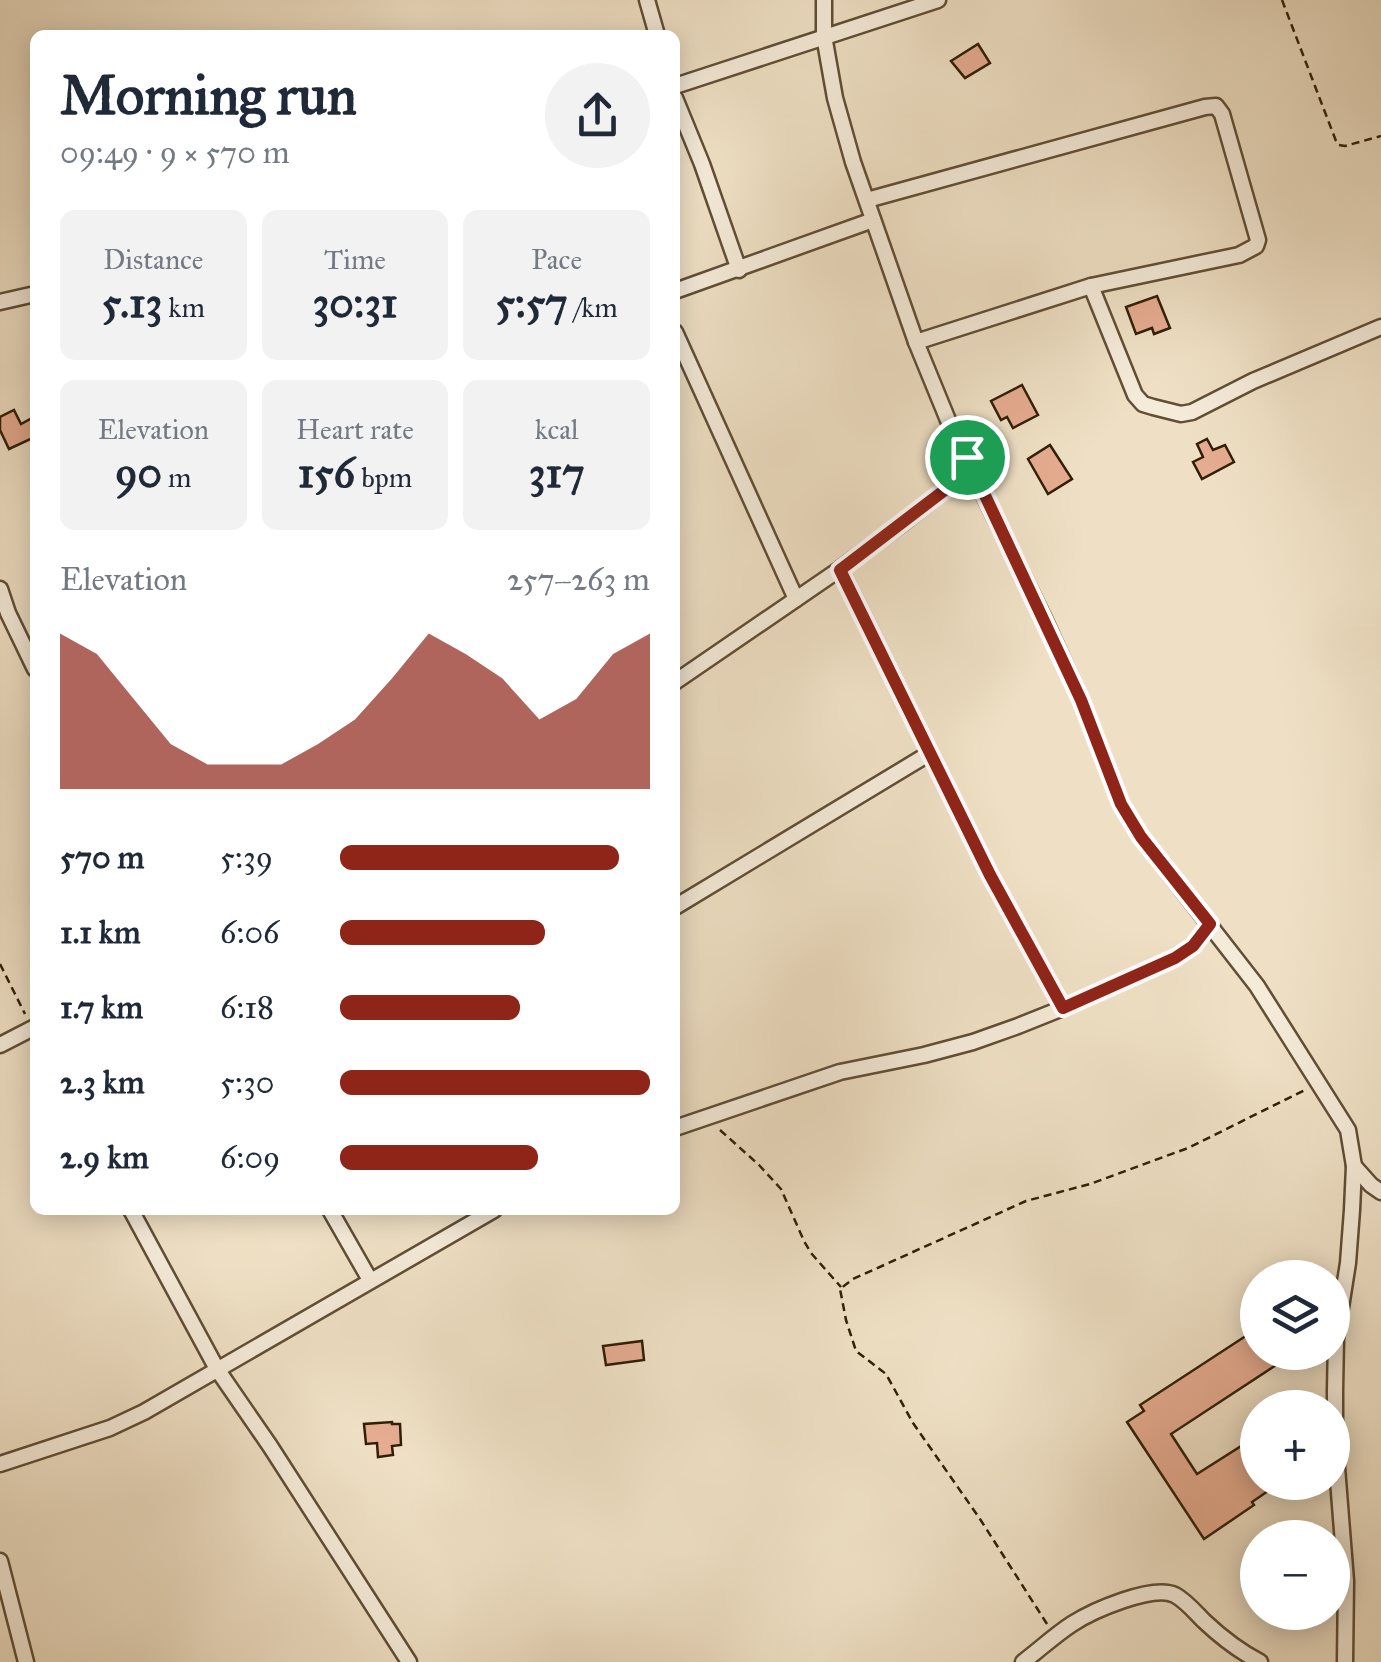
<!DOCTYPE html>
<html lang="en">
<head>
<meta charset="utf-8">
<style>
  :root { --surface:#fff; --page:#f2f2f3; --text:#1f2937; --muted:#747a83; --accent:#8f2418 }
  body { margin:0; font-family:"IM FELL Great Primer",serif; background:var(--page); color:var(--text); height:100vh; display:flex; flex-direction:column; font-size:38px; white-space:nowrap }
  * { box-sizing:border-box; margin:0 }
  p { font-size:32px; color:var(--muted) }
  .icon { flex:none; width:55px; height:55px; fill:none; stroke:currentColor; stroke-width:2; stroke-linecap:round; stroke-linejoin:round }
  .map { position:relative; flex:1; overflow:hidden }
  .sheet { position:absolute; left:30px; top:30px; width:650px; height:1185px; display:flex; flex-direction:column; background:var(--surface); border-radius:15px; box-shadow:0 5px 25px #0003 }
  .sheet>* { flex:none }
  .tools { position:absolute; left:1240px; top:1260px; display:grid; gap:20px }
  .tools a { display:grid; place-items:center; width:110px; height:110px; border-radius:50%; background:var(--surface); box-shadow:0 5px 25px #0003; font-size:50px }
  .pin { position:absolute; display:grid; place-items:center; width:85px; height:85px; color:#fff; margin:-42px; border:5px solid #fff; border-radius:50%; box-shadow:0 2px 10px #0007 }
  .round { display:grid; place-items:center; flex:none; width:105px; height:105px; border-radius:52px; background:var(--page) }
  .overview { display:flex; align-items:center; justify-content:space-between; height:170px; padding:0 30px }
  h1 { font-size:55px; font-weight:800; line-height:75px }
  .stats { display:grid; grid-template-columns:repeat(3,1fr); gap:15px; height:170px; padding:10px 30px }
  .stats div { display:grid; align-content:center; border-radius:15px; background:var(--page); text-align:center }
  .stats b { font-size:42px; font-weight:800 }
  .stats small { font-size:28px; font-weight:400 }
  .stats p { font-size:28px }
  .chart { height:280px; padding:20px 30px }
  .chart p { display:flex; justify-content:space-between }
  .chart svg { width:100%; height:180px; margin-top:10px; fill:var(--accent); opacity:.7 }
  ul { padding:0 30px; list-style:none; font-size:32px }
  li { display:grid; grid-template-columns:160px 120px 1fr; align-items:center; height:75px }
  li i { height:25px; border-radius:12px; background:var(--accent) }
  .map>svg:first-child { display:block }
</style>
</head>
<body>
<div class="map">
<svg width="1381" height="1662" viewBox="0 0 1381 1662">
  <rect width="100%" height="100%" fill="#efe0c5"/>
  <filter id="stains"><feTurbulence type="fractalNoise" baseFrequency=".002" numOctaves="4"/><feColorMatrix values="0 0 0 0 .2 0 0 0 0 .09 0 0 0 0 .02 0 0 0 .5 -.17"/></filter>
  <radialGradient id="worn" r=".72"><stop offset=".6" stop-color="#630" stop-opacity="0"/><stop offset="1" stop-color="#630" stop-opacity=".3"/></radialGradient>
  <g fill="#e6ac91" stroke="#301e06" stroke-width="2.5">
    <path d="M978,44L990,63L965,78L951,61Z"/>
    <path d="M1157,296L1170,328L1154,334L1152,328L1136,334L1126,307Z"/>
    <path d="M1022,385L1038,415L1013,428L1007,417L1001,420L991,401Z"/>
    <path d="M14,410L21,424L32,418L35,425V437L9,449L0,430V417Z"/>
    <path d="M1207,439L1213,450L1225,445L1234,462L1202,479L1193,462L1203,457L1197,444Z"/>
    <path d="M1050,445L1072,479L1048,494L1028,459Z"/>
    <path d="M1258,1328V1352H1296L1171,1434L1197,1474L1246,1443L1258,1461V1482H1281L1252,1502L1254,1505L1204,1539L1127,1422L1144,1411L1140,1405Z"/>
    <path d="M642,1341L644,1360L606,1365L603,1346Z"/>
    <path d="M392,1422V1424H400L401,1445L392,1446L393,1455L378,1457L377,1443L366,1444L364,1424Z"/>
  </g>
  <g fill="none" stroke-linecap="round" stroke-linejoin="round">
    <defs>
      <g id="street">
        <path d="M647,0L657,35"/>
        <path d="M824,0V36L835,98L853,162L916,342L950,425L1045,621L1081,700L1121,804L1141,837L1257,986L1348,1130L1354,1166L1352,1210L1348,1263L1336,1339L1335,1390V1442L1346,1581L1345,1662"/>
        <path d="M675,86L938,0"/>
        <path d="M675,98L702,164L739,270"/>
        <path d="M867,200L1205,107L1216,106L1222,114L1258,240L1256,246L1239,255L1091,286L916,342"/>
        <path d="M1091,286L1135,395L1143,404L1153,407L1181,414L1192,412L1253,381L1381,327"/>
        <path d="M675,291L873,220"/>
        <path d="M0,302L35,294"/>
        <path d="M675,332L796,599"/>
        <path d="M840,569L990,875L1063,1008"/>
        <path d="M0,589L8,613L35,669"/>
        <path d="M675,682L840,569L904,522L950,486L967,457"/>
        <path d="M675,907L930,753"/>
        <path d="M0,1045L35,1027"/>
        <path d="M675,1128L840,1072L924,1055L973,1042L1018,1026L1063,1008L1175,958L1193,946L1210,924"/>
        <path d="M1354,1166L1371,1185L1381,1192"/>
        <path d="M131,1210L217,1369L270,1446L409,1662"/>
        <path d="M330,1210L370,1280"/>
        <path d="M0,1464L110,1428L144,1412L494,1210"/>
        <path d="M0,1561L26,1662"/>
        <path d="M1023,1662C1039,1650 1055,1635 1072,1624C1092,1611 1153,1584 1175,1595C1186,1601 1195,1612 1204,1621C1222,1638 1239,1651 1260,1662"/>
      </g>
    </defs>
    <use href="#street" stroke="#604e36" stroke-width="19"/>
    <g stroke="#301e06" stroke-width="2.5" stroke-dasharray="8 5" stroke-linecap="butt">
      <path d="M1282,0L1336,141L1339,145L1345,146L1381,136"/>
      <path d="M0,964L25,1014"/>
      <path d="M720,1130L759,1165L781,1189L804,1241L811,1253L841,1287"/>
      <path d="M1047,1624L980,1519L913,1423L886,1374L856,1351L846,1320L840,1289L853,1279L1026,1201L1090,1184L1188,1148L1305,1090"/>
    </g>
    <use href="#street" stroke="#f5ebd9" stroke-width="14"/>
  </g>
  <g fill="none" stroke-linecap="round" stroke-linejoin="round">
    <defs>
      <path id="route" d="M967,457L1081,700L1121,804L1141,837L1210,924L1193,946L1175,958L1063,1008L990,875L840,570L950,486Z"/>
    </defs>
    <use href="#route" stroke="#fff" stroke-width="20"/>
    <use href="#route" stroke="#8f2418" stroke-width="12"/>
  </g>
  <rect width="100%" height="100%" filter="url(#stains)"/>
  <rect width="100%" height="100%" fill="url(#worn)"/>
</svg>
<div class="tools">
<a><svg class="icon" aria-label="layers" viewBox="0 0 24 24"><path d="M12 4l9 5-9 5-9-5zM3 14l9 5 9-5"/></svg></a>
<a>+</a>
<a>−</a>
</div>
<div class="pin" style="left:967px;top:457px;background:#1e9e55"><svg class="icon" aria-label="arrive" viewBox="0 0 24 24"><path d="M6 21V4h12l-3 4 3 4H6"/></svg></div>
<section class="sheet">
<div class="overview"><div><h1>Morning run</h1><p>09:49 · 9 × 570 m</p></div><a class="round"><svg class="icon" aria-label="share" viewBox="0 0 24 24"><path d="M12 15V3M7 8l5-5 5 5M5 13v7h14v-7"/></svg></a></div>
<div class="stats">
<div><p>Distance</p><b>5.13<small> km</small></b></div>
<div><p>Time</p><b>30:31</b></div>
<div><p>Pace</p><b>5:57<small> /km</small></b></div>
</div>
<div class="stats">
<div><p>Elevation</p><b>90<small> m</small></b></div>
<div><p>Heart rate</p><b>156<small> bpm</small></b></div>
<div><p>kcal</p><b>317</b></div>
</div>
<div class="chart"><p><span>Elevation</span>257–263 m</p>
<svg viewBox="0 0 160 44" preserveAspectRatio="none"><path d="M0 44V6L10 11L20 22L30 33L40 38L50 38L60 38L70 33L80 27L90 17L100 6L110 11L120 17L130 27L140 22L150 11L160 6V44z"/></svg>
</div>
<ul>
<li><b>570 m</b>5:39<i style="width:90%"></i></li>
<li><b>1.1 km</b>6:06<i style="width:66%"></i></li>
<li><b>1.7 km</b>6:18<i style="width:58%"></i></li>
<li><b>2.3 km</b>5:30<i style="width:100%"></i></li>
<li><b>2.9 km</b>6:09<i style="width:64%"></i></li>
</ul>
</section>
</div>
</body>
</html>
